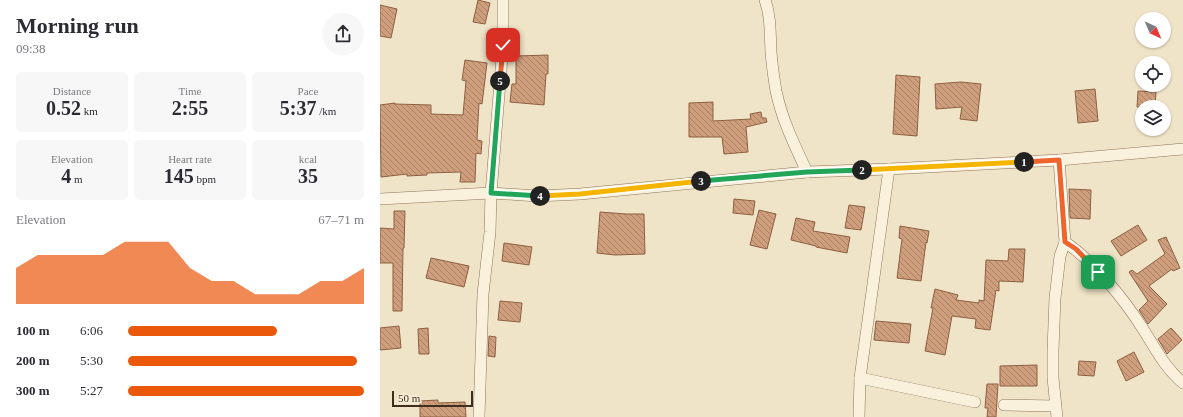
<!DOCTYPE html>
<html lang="en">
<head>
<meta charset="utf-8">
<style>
  :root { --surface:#fff; --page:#f7f7f7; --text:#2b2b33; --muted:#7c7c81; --accent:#ea580c }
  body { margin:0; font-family:"Times New Roman",serif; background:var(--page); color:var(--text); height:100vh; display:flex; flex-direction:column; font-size:15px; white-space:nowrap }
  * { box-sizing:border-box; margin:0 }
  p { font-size:13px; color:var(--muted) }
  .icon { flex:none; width:22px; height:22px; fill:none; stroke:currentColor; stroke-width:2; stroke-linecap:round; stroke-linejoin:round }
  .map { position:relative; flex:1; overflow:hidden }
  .details { display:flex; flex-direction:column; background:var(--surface); width:380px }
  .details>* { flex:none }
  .needle { width:26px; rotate:136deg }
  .controls { position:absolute; left:755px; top:12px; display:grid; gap:8px }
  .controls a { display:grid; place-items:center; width:36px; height:36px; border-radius:50%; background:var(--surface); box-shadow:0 1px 3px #0004; font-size:20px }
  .scale { position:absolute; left:12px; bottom:10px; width:81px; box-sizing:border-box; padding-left:4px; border:2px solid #3d2e20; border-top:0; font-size:11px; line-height:14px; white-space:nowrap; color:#3d2e20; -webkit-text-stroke:3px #f7eed8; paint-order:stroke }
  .pin { position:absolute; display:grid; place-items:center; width:34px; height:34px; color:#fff; margin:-17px; border-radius:8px; box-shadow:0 2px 6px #0006 }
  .km { position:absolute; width:20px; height:20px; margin:-10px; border-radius:50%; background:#222; color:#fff; font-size:11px; line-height:20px; text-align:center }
  .round { display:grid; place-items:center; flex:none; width:42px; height:42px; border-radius:21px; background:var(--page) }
  .summary { display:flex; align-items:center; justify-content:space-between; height:68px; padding:0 16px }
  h1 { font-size:22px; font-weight:800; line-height:30px }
  .stats { display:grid; grid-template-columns:repeat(3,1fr); gap:6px; height:68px; padding:4px 16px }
  .stats div { display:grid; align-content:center; border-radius:6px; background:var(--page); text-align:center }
  .stats b { font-size:20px; font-weight:800 }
  .stats small { font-size:11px; font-weight:400 }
  .stats p { font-size:11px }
  .chart { height:112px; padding:8px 16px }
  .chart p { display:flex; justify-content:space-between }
  .chart svg { width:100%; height:72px; margin-top:4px; fill:var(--accent); opacity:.7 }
  ul { padding:0 16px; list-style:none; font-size:13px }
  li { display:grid; grid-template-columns:64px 48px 1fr; align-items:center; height:30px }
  li i { height:10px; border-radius:5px; background:var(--accent) }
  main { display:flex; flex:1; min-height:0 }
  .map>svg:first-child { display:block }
</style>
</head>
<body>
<main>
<section class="details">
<div class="summary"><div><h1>Morning run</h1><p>09:38</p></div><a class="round"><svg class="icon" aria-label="share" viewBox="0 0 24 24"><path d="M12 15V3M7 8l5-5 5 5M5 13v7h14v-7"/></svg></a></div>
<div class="stats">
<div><p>Distance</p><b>0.52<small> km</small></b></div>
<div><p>Time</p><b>2:55</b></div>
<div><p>Pace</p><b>5:37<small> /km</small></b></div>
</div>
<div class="stats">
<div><p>Elevation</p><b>4<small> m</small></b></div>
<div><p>Heart rate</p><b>145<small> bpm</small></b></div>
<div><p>kcal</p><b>35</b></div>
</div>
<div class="chart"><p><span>Elevation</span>67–71 m</p>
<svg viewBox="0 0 160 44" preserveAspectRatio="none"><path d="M0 44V22L10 14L20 14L30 14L40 14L50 6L60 6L70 6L80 22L90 30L100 30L110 38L120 38L130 38L140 30L150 30L160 22V44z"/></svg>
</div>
<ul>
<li><b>100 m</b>6:06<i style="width:63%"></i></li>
<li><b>200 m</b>5:30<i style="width:97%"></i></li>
<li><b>300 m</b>5:27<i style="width:100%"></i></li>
</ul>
</section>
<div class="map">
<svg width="803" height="417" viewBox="0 0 803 417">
  <defs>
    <pattern id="building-back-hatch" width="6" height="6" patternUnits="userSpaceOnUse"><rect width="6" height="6" fill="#cf9f7d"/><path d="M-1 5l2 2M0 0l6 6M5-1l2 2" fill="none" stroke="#a98266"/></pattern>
  </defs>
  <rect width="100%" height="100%" fill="#f0e4c8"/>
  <g fill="url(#building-back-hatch)" stroke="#8d5f41">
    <path d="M98,0L110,3L105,24L93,22Z"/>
    <path d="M0,5L17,9L11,38L0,36Z"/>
    <path d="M168,55V74H166L164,105L130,102L132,84H136V56Z"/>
    <path d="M85,60L107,63L102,104L99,103L97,140L102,141L101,154L96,153L95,182H80L81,172L47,173V175L27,176V174L1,177L0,105L15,103V104L51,105V114L83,115L86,81L82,80Z"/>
    <path d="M516,75L540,77L537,136L513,134Z"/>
    <path d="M581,82L601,84L597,121L580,119L582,107L556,109L555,84Z"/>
    <path d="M715,89L718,121L698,123L695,91Z"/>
    <path d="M758,91L776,92L775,107H757Z"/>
    <path d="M333,102V121L371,119L370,114L381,112L382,118H386L387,122L366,127L368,152L344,154L342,137H309V103Z"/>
    <path d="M689,189L711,190L710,219L690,218Z"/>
    <path d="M354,199L375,201L373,215L353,213Z"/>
    <path d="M469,205L485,207L481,230L465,228Z"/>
    <path d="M379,210L396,214L387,249L370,245Z"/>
    <path d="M14,211H25L24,248H23L22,311H13V263H0V228L14,229Z"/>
    <path d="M220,212L246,214H264L265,254L235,255L217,253Z"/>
    <path d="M416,218L435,222L433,231L470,237L467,253L436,247V246L411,240Z"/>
    <path d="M758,225L767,240L741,256L731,241Z"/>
    <path d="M520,226L549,231L547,243L546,242L541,281L517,278L522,239L519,238Z"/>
    <path d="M786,237L800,268L793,271L792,269L769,286L787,304L768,324L759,310L768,301L749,272L752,270L757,274L785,254L778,240Z"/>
    <path d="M124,243L152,247L149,265L122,261Z"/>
    <path d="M629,249H645L643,282L619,281V291L616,290L610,330L595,328L596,319L572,316L565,355L545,351L553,308H551L555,289L578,295L576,300L599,303V300L604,301L606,260L628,261Z"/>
    <path d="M51,258L89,266L84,287L46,278Z"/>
    <path d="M120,301L142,303L140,322L118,320Z"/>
    <path d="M496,321L531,324L529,343L494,340Z"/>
    <path d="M19,326L21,348L0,350V328Z"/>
    <path d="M48,328L49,354H39L38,329Z"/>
    <path d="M791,328L802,340L787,354L778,339Z"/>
    <path d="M109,336L116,337L115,357L108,356Z"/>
    <path d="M754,352L764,372L746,381L737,361Z"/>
    <path d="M699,361L716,362L714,376L698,375Z"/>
    <path d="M657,365V386H620V366Z"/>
    <path d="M607,384H618L616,417H607L608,408H605Z"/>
    <path d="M58,400V403L85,402L86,417H40V401Z"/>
  </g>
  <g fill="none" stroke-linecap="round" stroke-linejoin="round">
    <defs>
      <g id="street">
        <path d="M385,0C391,17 390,34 391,52C392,65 394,79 396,91C402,120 415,146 427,172"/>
        <path d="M0,199L111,193L157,196L200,194L427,172L509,169L679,160L803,149"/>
        <path d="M685,242C714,262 744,299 763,329C776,349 784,367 803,383"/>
        <path d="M480,378L595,402"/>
        <path d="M624,405L675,406"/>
        <path d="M99,417L103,294L110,232L111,193L123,45V0"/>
        <path d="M479,417L480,378L509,169"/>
        <path d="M677,417L673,378V350L675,298L680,256L685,242L679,160"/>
      </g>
    </defs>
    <use href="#street" stroke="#8d765c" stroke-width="12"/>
    <use href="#street" stroke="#faf1dc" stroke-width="11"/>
  </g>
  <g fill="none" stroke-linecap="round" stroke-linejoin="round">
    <defs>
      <path id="split-1" d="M644,162L679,160L685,242L696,249L718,272"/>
      <path id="split-2" d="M482,170L644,162"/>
      <path id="split-3" d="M321,181L427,172L482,170"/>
      <path id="split-4" d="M160,196L200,194L321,181"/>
      <path id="split-5" d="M120,81L111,193L160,196"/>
      <path id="split-6" d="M120,81L123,45"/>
    </defs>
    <use href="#split-1" stroke="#fff" stroke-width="8"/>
    <use href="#split-2" stroke="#fff" stroke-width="8"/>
    <use href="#split-3" stroke="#fff" stroke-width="8"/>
    <use href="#split-4" stroke="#fff" stroke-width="8"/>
    <use href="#split-5" stroke="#fff" stroke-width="8"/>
    <use href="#split-6" stroke="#fff" stroke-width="8"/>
    <use href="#split-1" stroke="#f0652b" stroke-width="5"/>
    <use href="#split-2" stroke="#f5b400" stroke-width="5"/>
    <use href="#split-3" stroke="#22a559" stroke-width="5"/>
    <use href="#split-4" stroke="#f5b400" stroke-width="5"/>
    <use href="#split-5" stroke="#22a559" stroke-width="5"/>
    <use href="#split-6" stroke="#f0652b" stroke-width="5"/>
  </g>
</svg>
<div class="controls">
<a><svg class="needle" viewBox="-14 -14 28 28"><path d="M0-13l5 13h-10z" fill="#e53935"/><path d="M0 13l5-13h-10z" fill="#7c7c81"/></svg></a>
<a><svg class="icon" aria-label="locate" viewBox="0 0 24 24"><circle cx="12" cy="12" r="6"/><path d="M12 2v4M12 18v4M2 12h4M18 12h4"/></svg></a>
<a><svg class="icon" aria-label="layers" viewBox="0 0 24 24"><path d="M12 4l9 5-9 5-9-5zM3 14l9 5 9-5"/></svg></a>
</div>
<div class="scale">50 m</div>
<div class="pin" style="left:718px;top:272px;background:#1e9e55"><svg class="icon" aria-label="arrive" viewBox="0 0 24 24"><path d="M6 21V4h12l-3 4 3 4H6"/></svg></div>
<div class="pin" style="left:123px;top:45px;background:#d93025"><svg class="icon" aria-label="check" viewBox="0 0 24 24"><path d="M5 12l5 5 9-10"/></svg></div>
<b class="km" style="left:644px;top:162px">1</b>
<b class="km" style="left:482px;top:170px">2</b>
<b class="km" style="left:321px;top:181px">3</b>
<b class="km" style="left:160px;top:196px">4</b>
<b class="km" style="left:120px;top:81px">5</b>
</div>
</main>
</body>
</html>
